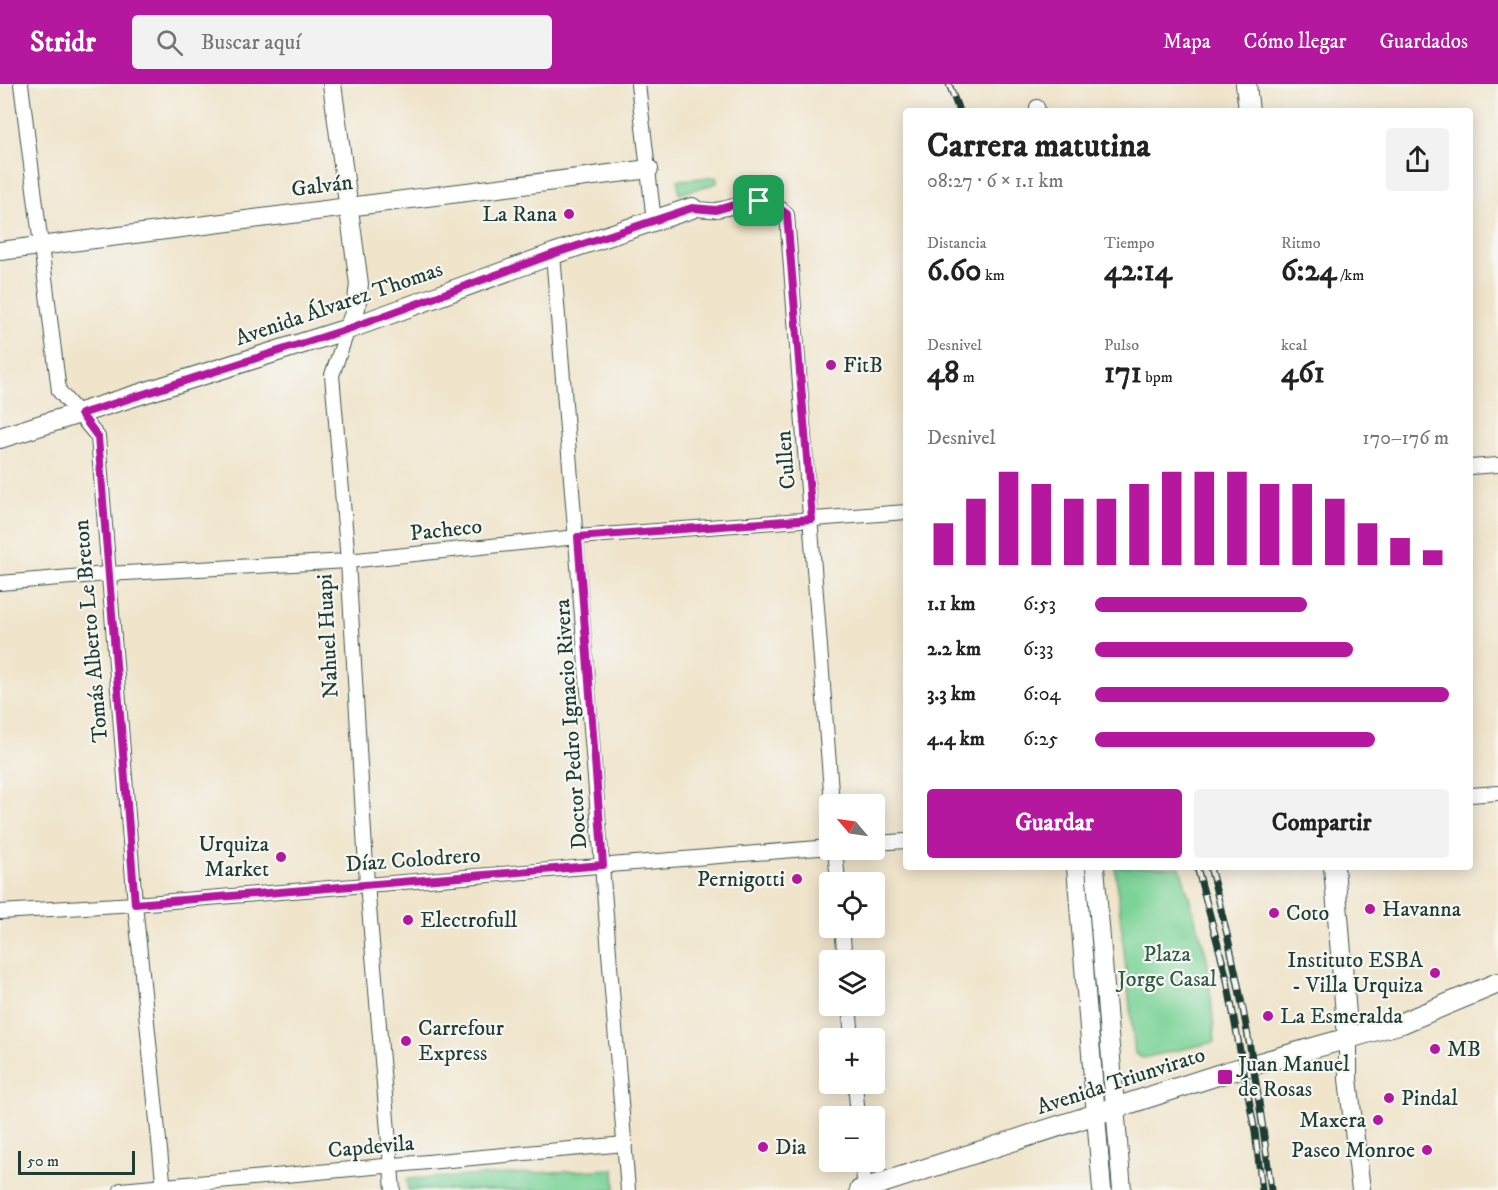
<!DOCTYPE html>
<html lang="es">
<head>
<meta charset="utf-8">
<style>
  :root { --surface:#fff; --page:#f2f2f2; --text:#222; --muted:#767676; --accent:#b5179e }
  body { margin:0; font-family:"IM FELL DW Pica",serif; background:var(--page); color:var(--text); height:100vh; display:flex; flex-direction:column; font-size:22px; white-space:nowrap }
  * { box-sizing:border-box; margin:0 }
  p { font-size:20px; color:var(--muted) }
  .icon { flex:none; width:33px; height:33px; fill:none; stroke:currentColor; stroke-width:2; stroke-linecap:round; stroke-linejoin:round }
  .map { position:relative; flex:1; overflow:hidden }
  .sheet { position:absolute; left:903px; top:24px; width:570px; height:762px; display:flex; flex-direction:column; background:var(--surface); border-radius:6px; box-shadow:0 3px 15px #0003 }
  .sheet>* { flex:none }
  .needle { width:39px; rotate:299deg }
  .tools { position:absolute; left:819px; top:710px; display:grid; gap:12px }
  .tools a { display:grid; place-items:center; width:66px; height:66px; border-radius:6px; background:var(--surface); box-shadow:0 3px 15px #0003; font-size:30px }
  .scale { position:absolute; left:18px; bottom:15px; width:117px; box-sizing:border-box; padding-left:6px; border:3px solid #1f3d34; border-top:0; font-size:16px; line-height:21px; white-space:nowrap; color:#1f3d34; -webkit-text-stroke:4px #f6f6f2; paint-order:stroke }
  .pin { position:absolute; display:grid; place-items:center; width:51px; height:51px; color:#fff; margin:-26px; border-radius:12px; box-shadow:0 3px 9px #0006 }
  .round { display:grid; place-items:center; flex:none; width:63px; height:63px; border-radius:6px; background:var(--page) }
  .overview { display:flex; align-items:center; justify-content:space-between; height:102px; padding:0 24px }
  h1 { font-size:33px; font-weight:800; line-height:45px }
  .figures { display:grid; grid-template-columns:repeat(3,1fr); gap:9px; height:102px; padding:6px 24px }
  .figures div { display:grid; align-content:center }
  .figures b { font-size:30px; font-weight:800 }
  .figures small { font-size:16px; font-weight:400 }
  .figures p { font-size:16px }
  .chart { height:168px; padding:12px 24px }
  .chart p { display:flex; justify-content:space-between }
  .chart svg { width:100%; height:108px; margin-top:6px; stroke:var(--accent); stroke-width:6 }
  .primary-button { display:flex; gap:12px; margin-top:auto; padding:12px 24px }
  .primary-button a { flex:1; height:69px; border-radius:6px; background:var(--accent); color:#fff; font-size:24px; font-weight:800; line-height:69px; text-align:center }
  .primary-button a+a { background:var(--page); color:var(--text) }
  ul { padding:0 24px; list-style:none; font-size:20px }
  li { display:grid; grid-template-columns:96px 72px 1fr; align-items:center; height:45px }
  li i { height:15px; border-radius:8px; background:var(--accent) }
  header { display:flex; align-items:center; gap:36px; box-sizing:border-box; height:84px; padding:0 30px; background:var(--accent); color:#fff }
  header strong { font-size:28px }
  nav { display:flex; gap:33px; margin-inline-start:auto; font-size:21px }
  .search { width:420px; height:54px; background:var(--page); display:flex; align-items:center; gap:15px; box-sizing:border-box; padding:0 21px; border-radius:6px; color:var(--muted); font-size:22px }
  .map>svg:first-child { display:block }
</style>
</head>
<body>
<header>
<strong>Stridr</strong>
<div class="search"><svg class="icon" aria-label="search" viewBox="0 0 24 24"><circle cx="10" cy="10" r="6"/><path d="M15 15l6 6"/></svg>Buscar aquí</div>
<nav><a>Mapa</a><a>Cómo llegar</a><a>Guardados</a></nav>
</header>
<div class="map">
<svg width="1498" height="1106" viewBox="0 0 1498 1106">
  <rect width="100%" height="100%" fill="#f6f6f2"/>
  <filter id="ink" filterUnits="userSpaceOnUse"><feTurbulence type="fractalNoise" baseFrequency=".0167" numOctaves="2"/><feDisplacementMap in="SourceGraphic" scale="12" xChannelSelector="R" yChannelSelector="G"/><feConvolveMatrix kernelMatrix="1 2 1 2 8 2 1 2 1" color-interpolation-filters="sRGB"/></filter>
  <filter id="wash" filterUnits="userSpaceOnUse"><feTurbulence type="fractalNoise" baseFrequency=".008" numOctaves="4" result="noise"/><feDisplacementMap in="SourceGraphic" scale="24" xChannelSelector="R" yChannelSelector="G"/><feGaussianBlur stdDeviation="1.35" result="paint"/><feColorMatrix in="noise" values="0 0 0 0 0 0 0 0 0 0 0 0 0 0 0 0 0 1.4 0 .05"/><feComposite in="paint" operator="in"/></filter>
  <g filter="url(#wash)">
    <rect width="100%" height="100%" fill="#f0e4cb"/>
    <g fill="#7cd398" stroke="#4e8866" stroke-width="1.5">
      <path d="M717,93V99L679,110L678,96Z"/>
      <path d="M1115,783H1180L1207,874L1215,958L1143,974L1135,970Z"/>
      <path d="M614,1085L615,1106H408L407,1095Z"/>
    </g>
  </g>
  <g filter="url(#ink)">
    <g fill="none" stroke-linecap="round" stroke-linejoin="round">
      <defs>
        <g id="minor">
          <path d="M21,0L59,307L98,353L135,820L164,1106"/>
          <path d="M638,0L654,137"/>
          <path d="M1037,23L1038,27"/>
          <path d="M692,124C699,125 708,127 716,126C744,123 763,104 787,131L832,720"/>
          <path d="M553,170L628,1106"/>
          <path d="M348,245L332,291L348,477L367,800L393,1106"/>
          <path d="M1470,383L1498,381"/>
          <path d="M0,499L107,490L348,477L577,453L906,428"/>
          <path d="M1470,711L1498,709"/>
          <path d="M874,759L906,757"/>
          <path d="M835,765L838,798"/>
          <path d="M0,828L135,820L830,763"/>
          <path d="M842,843L845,876"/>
          <path d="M849,921L852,954"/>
          <path d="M855,999L858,1032"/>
          <path d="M862,1077L865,1106"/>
          <path d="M121,1106L625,1060"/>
        </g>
        <g id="tertiary">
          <path d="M332,0L359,200L356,224L348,245"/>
          <path d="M0,167L649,85"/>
          <path d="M1076,783L1102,1106"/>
          <path d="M1095,783L1122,1106"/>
          <path d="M1348,955V995L1361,1106"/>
        </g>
        <g id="secondary">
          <path d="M1246,0L1249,27"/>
          <path d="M0,354L348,245L553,170L692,124"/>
          <path d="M1334,783L1348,955"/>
          <path d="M860,1106L1224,989L1402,939L1498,899"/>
        </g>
      </defs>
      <use href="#minor" stroke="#3e564b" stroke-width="16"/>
      <use href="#tertiary" stroke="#3e564b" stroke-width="20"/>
      <use href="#secondary" stroke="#3e564b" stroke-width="22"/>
      <use href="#minor" stroke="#fff" stroke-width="14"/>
      <use href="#tertiary" stroke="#fff" stroke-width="18"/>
      <use href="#secondary" stroke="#fff" stroke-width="20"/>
      <defs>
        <g id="rail">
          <path d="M949,0L959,27"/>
          <path d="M1197,783L1226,891L1255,1048L1262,1106"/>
          <path d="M1210,783C1239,889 1258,997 1271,1106"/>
        </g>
      </defs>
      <use href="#rail" stroke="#1f3d34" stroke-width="7"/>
      <use href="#rail" stroke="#f6f6f2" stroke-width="4.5" stroke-dasharray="14" stroke-linecap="butt"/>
    </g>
  </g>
  <g fill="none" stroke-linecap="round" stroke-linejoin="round" filter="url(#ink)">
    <defs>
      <path id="route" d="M748,117L770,118L787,130L812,435L578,453L603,781L135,820L98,353L81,330L348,245L553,170L692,124L716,126Z"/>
    </defs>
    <use href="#route" stroke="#fff" stroke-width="12"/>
    <use href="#route" stroke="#b5179e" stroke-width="8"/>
  </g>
  <g fill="#b5179e" stroke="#f6f6f2" stroke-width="2">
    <circle cx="569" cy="130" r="6"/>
    <circle cx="831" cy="281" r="6"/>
    <circle cx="281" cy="773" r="6"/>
    <circle cx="797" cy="795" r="6"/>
    <circle cx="1370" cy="825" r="6"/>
    <circle cx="1274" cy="829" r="6"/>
    <circle cx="408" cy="836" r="6"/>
    <circle cx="1435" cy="889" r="6"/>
    <circle cx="1268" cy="932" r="6"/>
    <circle cx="406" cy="957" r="6"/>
    <circle cx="1435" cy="965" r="6"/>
    <rect x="1217" y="985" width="16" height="16" rx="3"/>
    <circle cx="1389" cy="1014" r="6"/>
    <circle cx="1378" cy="1036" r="6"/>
    <circle cx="763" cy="1063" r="6"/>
    <circle cx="1427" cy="1066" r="6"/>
  </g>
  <g text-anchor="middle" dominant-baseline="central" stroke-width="4.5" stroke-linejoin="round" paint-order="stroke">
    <g font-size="22" fill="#1f3d34" stroke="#f6f6f2">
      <text transform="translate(322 102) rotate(-7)">Galván</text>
      <text transform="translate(339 220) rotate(-19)">Avenida Álvarez Thomas</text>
      <text transform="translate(786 376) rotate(-95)">Cullen</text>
      <text transform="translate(446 446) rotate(-6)">Pacheco</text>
      <text transform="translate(91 547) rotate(-95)">Tomás Alberto Le Breton</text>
      <text transform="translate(328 552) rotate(-93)">Nahuel Huapi</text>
      <text transform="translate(571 640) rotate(-94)">Doctor Pedro Ignacio Rivera</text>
      <text transform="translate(413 776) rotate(-4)">Díaz Colodrero</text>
      <text transform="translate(1121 997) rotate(-18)">Avenida Triunvirato</text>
      <text transform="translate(371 1063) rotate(-5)">Capdevila</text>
    </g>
    <g font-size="22" fill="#1f3d34" stroke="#f6f6f2" text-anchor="start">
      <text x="557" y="130" text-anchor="end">La Rana</text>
      <text x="843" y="281">FitB</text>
      <text x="269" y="760" text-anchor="end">Urquiza<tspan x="269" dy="25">Market</tspan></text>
      <text x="785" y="795" text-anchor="end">Pernigotti</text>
      <text x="1382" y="825">Havanna</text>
      <text x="1286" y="829">Coto</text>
      <text x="420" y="836">Electrofull</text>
      <text x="1423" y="876" text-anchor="end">Instituto ESBA<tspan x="1423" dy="25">- Villa Urquiza</tspan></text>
      <text x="1280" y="932">La Esmeralda</text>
      <text x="418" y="944">Carrefour<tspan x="418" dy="25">Express</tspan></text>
      <text x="1447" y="965">MB</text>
      <text x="1238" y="980">Juan Manuel<tspan x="1238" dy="25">de Rosas</tspan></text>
      <text x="1401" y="1014">Pindal</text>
      <text x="1366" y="1036" text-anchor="end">Maxera</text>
      <text x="775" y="1063">Dia</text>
      <text x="1415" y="1066" text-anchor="end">Paseo Monroe</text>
    </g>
    <g font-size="22" fill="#325b48" stroke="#f6f6f2">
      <text x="1167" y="870">Plaza<tspan x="1167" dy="25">Jorge Casal</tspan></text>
    </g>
  </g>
</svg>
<div class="tools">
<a><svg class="needle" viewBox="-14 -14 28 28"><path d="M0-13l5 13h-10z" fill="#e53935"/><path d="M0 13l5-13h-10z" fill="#767676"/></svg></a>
<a><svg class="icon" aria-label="locate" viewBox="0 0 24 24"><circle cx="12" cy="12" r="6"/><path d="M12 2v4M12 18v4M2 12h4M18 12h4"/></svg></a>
<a><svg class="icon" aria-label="layers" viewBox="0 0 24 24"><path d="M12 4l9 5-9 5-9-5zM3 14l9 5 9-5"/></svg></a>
<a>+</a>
<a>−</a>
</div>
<div class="scale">50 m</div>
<div class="pin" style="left:759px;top:117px;background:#1e9e55"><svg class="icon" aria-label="arrive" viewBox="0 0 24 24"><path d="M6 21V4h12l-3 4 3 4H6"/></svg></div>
<section class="sheet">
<div class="overview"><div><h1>Carrera matutina</h1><p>08:27 · 6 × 1.1 km</p></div><a class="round"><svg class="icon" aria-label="share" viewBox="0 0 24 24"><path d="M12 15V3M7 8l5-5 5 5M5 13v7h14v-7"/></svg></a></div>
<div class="figures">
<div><p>Distancia</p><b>6.60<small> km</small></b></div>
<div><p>Tiempo</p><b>42:14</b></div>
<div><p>Ritmo</p><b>6:24<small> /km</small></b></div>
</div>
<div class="figures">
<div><p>Desnivel</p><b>48<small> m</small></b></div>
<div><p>Pulso</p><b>171<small> bpm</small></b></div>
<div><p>kcal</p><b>461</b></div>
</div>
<div class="chart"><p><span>Desnivel</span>170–176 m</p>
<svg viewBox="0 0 160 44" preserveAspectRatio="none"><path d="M5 44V27M15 44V17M25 44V6M35 44V11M45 44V17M55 44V17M65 44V11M75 44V6M85 44V6M95 44V6M105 44V11M115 44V11M125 44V17M135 44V27M145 44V33M155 44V38"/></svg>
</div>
<ul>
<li><b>1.1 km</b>6:53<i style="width:60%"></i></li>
<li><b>2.2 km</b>6:33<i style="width:73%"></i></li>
<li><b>3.3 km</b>6:04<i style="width:100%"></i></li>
<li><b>4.4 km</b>6:25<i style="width:79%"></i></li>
</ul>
<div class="primary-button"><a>Guardar</a><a>Compartir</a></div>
</section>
</div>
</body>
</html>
